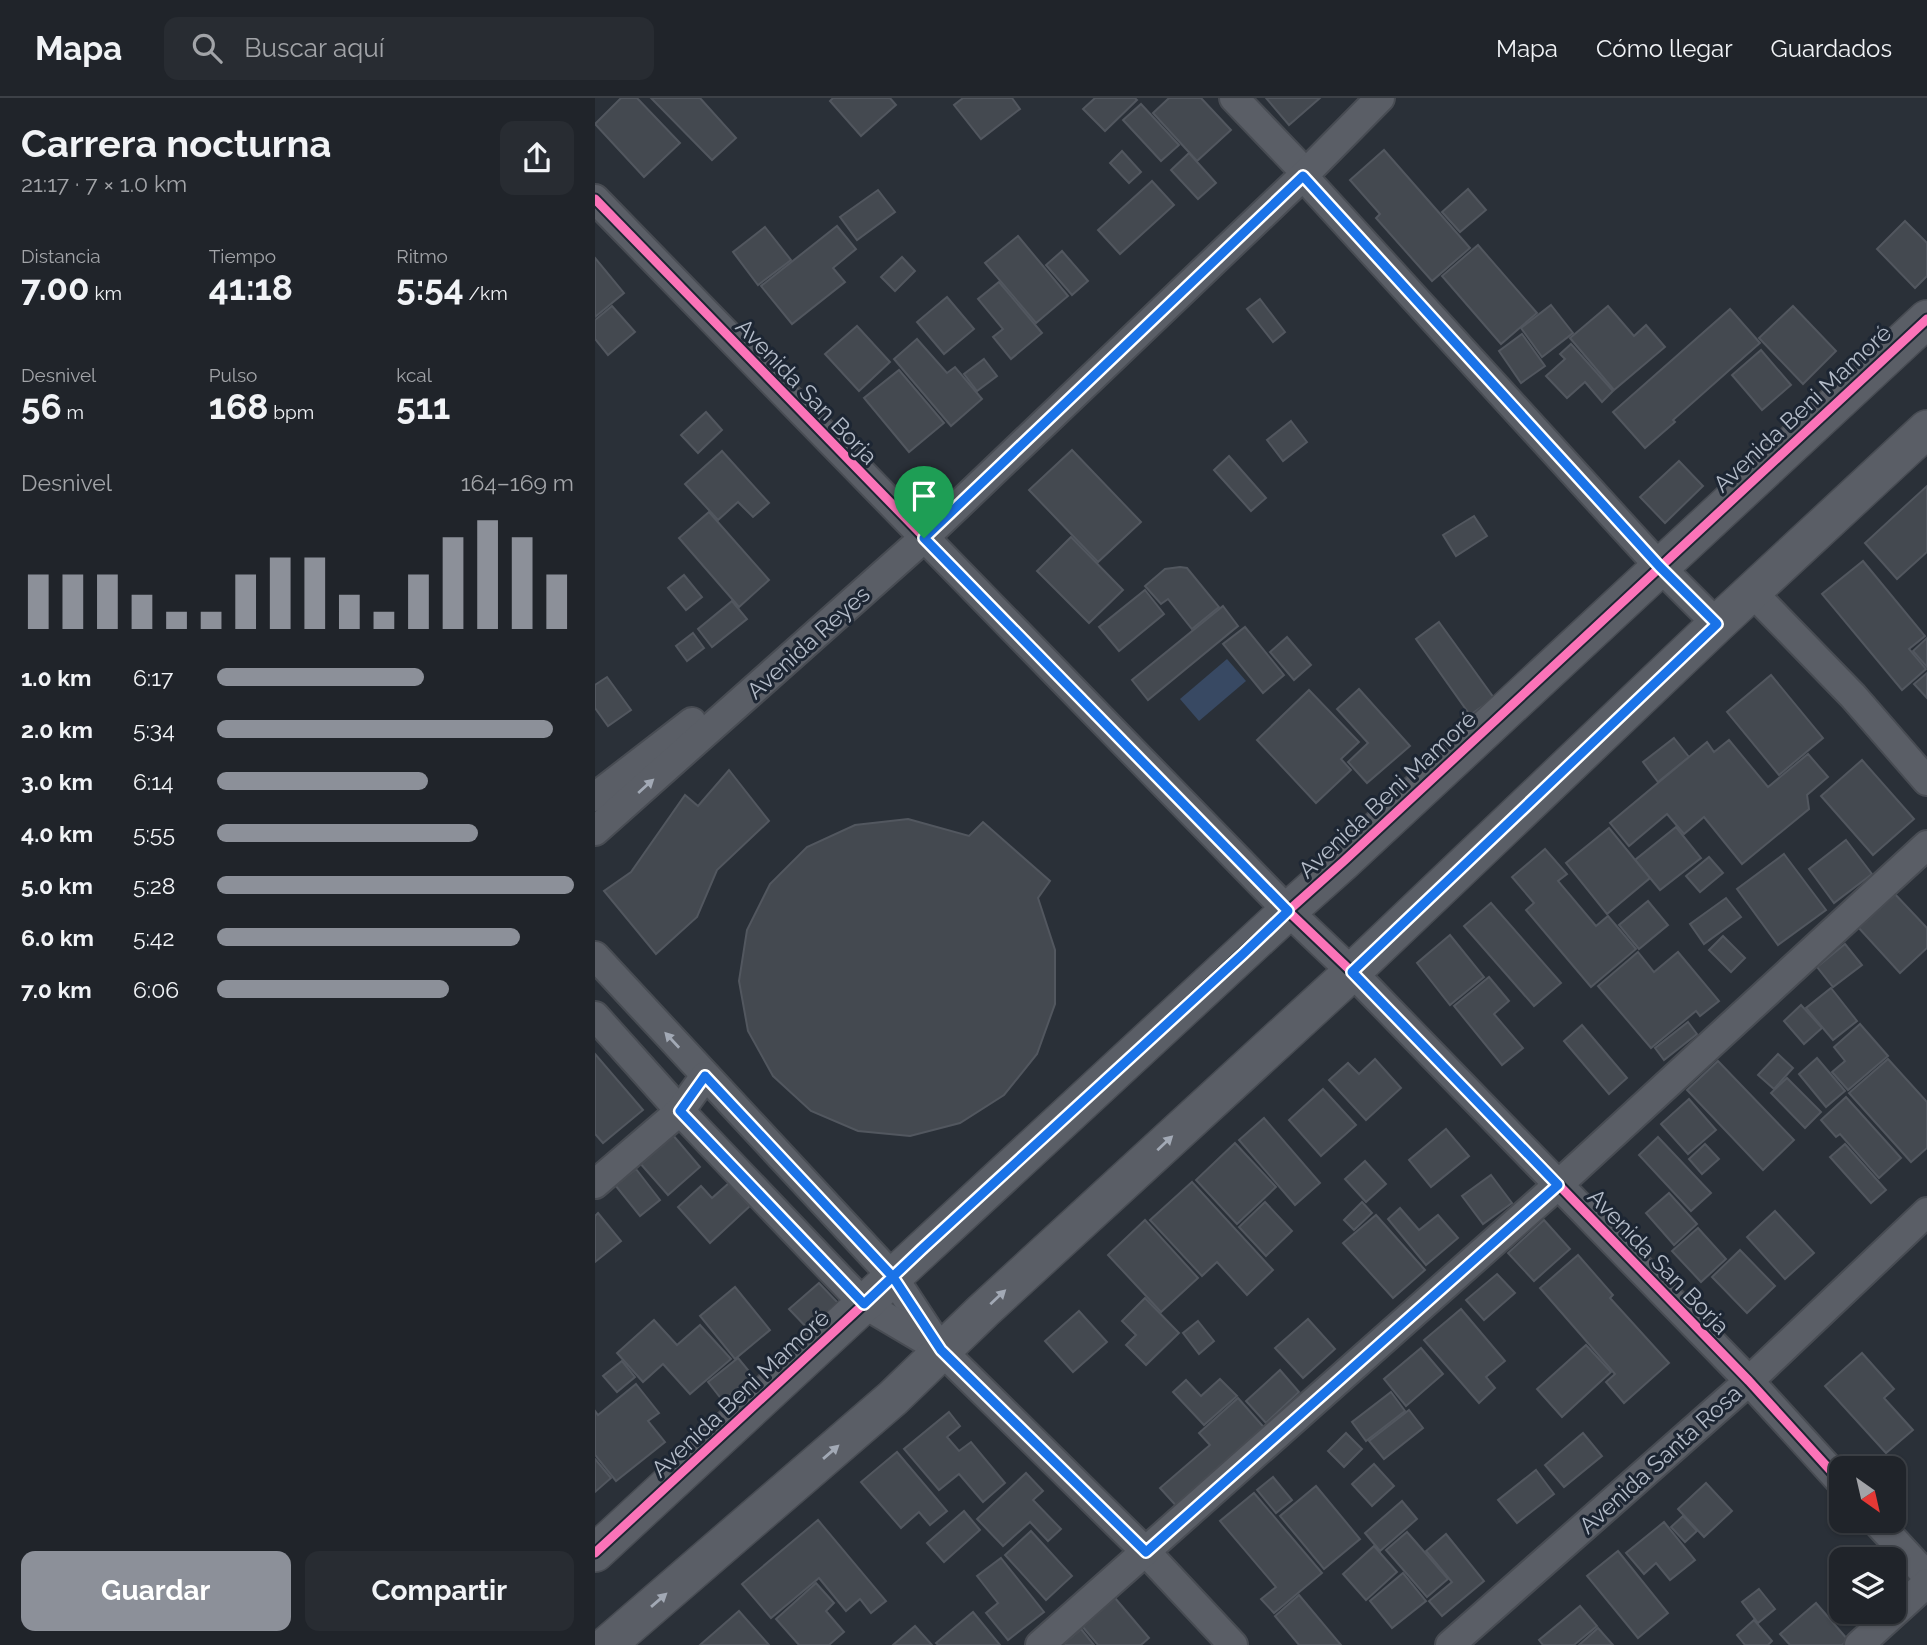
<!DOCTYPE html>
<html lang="es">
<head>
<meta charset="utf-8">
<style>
  :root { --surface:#20242a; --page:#282c32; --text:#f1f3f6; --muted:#a2a4a8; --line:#3d4147; --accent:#8c9099 }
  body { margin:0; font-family:Raleway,sans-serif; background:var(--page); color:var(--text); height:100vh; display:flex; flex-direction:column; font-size:26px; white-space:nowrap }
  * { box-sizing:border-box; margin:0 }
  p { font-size:23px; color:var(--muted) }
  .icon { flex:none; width:38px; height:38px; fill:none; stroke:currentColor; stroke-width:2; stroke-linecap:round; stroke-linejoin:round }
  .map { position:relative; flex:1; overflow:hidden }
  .sheet { display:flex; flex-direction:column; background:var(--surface); width:595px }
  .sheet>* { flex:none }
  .needle { width:46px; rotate:146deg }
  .controls { position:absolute; left:1234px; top:1358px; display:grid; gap:14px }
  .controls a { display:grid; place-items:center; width:77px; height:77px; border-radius:14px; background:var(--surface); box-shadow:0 2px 5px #0004,0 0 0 2px var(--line); font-size:35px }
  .pin { position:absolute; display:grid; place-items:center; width:60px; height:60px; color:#fff; margin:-72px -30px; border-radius:50% 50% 50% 0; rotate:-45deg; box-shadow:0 0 7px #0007 }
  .pin .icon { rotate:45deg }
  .round { display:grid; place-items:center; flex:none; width:74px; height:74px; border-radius:14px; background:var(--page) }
  .overview { display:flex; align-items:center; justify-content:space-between; height:119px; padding:0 21px }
  h1 { font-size:38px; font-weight:700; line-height:52px }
  .figures { display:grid; grid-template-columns:repeat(3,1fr); gap:10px; height:119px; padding:7px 21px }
  .figures div { display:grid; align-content:center }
  .figures b { font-size:35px; font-weight:700 }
  .figures small { font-size:19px; font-weight:400 }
  .figures p { font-size:19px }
  .chart { height:196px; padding:14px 21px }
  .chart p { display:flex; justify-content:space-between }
  .chart svg { width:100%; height:126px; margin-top:7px; stroke:var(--accent); stroke-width:6 }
  .primary-button { display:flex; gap:14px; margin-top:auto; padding:14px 21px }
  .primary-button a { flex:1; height:80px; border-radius:14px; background:var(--accent); color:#fff; font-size:28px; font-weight:700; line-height:80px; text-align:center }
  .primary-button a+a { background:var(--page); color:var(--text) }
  ul { padding:0 21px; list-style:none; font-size:23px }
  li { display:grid; grid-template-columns:112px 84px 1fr; align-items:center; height:52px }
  li i { height:18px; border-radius:9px; background:var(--accent) }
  header { display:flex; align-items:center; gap:42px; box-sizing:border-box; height:98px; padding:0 35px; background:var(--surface); border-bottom:2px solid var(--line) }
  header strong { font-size:33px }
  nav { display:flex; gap:38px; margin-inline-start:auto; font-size:24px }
  .search { width:490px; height:63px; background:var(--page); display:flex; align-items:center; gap:18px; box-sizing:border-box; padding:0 24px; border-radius:14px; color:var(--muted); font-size:26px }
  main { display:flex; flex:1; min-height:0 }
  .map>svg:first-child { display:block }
</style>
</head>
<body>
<header>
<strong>Mapa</strong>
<div class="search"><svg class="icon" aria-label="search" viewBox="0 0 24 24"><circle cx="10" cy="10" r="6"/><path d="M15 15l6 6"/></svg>Buscar aquí</div>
<nav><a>Mapa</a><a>Cómo llegar</a><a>Guardados</a></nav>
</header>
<main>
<section class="sheet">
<div class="overview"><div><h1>Carrera nocturna</h1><p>21:17 · 7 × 1.0 km</p></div><a class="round"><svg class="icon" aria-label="share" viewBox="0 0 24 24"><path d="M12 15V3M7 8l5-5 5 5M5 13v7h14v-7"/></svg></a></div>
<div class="figures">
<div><p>Distancia</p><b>7.00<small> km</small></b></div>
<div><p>Tiempo</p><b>41:18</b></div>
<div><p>Ritmo</p><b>5:54<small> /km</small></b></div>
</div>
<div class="figures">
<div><p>Desnivel</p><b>56<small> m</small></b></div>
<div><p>Pulso</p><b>168<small> bpm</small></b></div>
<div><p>kcal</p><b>511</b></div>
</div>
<div class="chart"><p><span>Desnivel</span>164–169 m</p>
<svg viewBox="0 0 160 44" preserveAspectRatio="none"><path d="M5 44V25M15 44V25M25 44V25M35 44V32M45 44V38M55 44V38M65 44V25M75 44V19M85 44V19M95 44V32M105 44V38M115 44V25M125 44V12M135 44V6M145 44V12M155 44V25"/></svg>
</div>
<ul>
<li><b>1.0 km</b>6:17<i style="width:58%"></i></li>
<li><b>2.0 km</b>5:34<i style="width:94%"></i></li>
<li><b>3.0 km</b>6:14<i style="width:59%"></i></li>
<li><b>4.0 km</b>5:55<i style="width:73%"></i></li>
<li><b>5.0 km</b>5:28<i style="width:100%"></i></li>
<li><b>6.0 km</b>5:42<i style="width:85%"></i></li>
<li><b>7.0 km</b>6:06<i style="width:65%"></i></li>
</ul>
<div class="primary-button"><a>Guardar</a><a>Compartir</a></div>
</section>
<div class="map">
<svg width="1332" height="1547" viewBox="0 0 1332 1547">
  <rect width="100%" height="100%" fill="#2a3038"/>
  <path fill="#384963" d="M632,561L651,583L604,623L585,601Z"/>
  <g fill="#444950" stroke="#52575f" stroke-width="2">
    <path d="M26,0H42L85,45L49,79L0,26Z"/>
    <path d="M56,0H105L141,40L117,62Z"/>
    <path d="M238,0H295L301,7L266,38L235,3Z"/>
    <path d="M368,0H417L425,11L386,41L359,7Z"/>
    <path d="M500,0H540L542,2L510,33L488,11Z"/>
    <path d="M574,0H606L636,32L602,63L558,15Z"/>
    <path d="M671,0H725L694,27Z"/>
    <path d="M546,6L584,47L566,63L528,22Z"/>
    <path d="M789,52L875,150L837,183L781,120L785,116L755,82Z"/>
    <path d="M527,53L546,74L534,85L515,65Z"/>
    <path d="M594,55L621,85L603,101L576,72Z"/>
    <path d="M557,83L579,107L525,156L503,132Z"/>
    <path d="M873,91L891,112L865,134L847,114Z"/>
    <path d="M283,92L300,114L262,142L245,119Z"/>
    <path d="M1310,123L1332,145V178L1320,190L1282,151Z"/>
    <path d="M242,128L261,151L238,170L250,184L197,226L166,188Z"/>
    <path d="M170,129L196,162L163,187L138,154Z"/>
    <path d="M423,138L473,198L441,225L390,165Z"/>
    <path d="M883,147L942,215L906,246L847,178Z"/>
    <path d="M467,153L493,183L477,197L451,167Z"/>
    <path d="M307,159L320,173L300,193L286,179Z"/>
    <path d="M0,160L29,195L0,219Z"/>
    <path d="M404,184L447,235L416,261L398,239L408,231L383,201Z"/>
    <path d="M352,199L379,231L349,256L322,224Z"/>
    <path d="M665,201L690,234L678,244L652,211Z"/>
    <path d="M956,207L978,235L947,259L926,230Z"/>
    <path d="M17,208L40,234L13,257L0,241V222Z"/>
    <path d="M1013,208L1039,238L1051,227L1070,249L1019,292L975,240Z"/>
    <path d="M1198,208L1241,253L1208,286L1164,240Z"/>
    <path d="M1135,211L1165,245L1078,322L1080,324L1050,350L1018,314Z"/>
    <path d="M262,228L295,264L264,293L230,256Z"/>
    <path d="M927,236L950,268L926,285L904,253Z"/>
    <path d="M322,241L352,275L360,269L387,301L356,328L299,261Z"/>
    <path d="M976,246L1018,293L1007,304L990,284L972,300L951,278L970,261L965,256Z"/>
    <path d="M1166,252L1196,287L1167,312L1137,277Z"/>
    <path d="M389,261L402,278L382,293L369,276Z"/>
    <path d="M304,272L349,325L314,354L269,300Z"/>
    <path d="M111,314L127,332L103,355L86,337Z"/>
    <path d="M696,323L712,344L688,363L672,342Z"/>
    <path d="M477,352L546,424L503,464L434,392Z"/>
    <path d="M127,353L174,405L158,419L143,404L123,422L90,386Z"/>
    <path d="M634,358L671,400L656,413L619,372Z"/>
    <path d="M1084,363L1108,388L1070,425L1045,399Z"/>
    <path d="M1332,388V454L1302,481L1270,445Z"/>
    <path d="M114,414L174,482L144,509L84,440Z"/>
    <path d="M879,418L892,438L861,458L848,437Z"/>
    <path d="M476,439L528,492L494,525L442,473Z"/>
    <path d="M1268,463L1330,538L1314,551L1331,571L1307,592L1227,496Z"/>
    <path d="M585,469L592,470L624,509L597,531L573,501L566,506L550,488L570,471Z"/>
    <path d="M89,477L107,499L91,512L73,490Z"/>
    <path d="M550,492L569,516L524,553L504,529Z"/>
    <path d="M137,503L152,521L117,549L103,531Z"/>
    <path d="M628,508L643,528L553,602L537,582Z"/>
    <path d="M844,524L899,600L875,617L821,541Z"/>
    <path d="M650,529L689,577L668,595L628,546Z"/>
    <path d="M98,535L109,550L92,563L81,548Z"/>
    <path d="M692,539L716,567L699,582L675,554Z"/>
    <path d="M1332,540V569L1318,553Z"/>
    <path d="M1332,575V600L1319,586Z"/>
    <path d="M1176,577L1228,640L1184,677L1132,614Z"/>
    <path d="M12,579L36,612L13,628L0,610V587Z"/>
    <path d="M764,591L815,648L772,685L753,664L773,645L742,611Z"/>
    <path d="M714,592L764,644L746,661L756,672L721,705L662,642Z"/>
    <path d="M1079,640L1094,659L1063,684L1048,664Z"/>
    <path d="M1134,642L1173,689L1213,656L1233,679L1212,697L1214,711L1147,766L1109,719L1089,736L1072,716L1034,748L1015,725L1112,644L1119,654Z"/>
    <path d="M1267,662L1319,721L1278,757L1226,698Z"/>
    <path d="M134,672L174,723L122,772L102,819L61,856L9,793L36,774L90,697L103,708Z"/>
    <path d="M313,721L374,738L388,724L455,783L443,800L460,852V906L442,956L409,997L365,1025L315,1038L263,1033L216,1013L178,978L153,933L144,883L152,832L175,786L212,749L260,727Z"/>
    <path d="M1081,729L1106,760L1065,792L1040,762Z"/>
    <path d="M1014,730L1055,780L1012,816L971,765Z"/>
    <path d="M1251,742L1277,776L1239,805L1214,771Z"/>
    <path d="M950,751L972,776L963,783L1001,828L1013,818L1041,851L996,889L931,812L939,805L917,779Z"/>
    <path d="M1189,756L1231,812L1183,847L1142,791Z"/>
    <path d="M1114,759L1128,775L1105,794L1091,778Z"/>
    <path d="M1298,794L1332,830V850L1305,875L1262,828Z"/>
    <path d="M1131,800L1146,819L1109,846L1095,826Z"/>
    <path d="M1053,803L1073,827L1044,851L1024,827Z"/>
    <path d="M896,805L966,885L939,908L869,828Z"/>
    <path d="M855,837L889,879L855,907L822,865Z"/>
    <path d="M1128,838L1150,860L1136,874L1114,852Z"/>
    <path d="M1250,846L1267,867L1238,889L1222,869Z"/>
    <path d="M1043,854L1059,874L1083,854L1124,903L1105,918L1101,913L1056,950L1003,888Z"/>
    <path d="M894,879L914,903L899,916L928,950L907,967L859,908Z"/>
    <path d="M1236,890L1262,923L1238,942L1211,910Z"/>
    <path d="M1206,907L1227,930L1209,946L1189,923Z"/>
    <path d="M1093,924L1102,936L1069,962L1060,950Z"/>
    <path d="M1265,926L1293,958L1253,992L1237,974L1250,963L1239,949Z"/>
    <path d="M987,927L1032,980L1014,996L969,943Z"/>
    <path d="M0,956L48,1012L8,1045L0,1036Z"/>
    <path d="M1183,956L1198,970L1179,991L1163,977Z"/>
    <path d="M1222,960L1250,993L1231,1009L1204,976Z"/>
    <path d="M780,961L806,990L771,1022L734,982L753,965L764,976Z"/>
    <path d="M1293,961L1332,1004V1050L1316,1064L1254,995Z"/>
    <path d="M1123,963L1199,1042L1168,1072L1092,992Z"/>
    <path d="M1192,980L1226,1014L1210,1030L1176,995Z"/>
    <path d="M728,991L761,1027L726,1058L694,1022Z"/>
    <path d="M1251,999L1306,1060L1284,1080L1245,1036L1241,1039L1226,1022Z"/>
    <path d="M1094,1001L1121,1032L1093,1056L1066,1026Z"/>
    <path d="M669,1020L725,1085L700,1107L644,1042Z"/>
    <path d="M851,1031L874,1058L836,1089L814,1062Z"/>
    <path d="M77,1036L105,1069L73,1097L44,1064Z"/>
    <path d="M1063,1039L1116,1095L1096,1113L1044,1057Z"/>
    <path d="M640,1045L681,1089L642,1126L601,1082Z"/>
    <path d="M1110,1046L1124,1061L1107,1076L1094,1061Z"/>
    <path d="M1250,1046L1291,1092L1276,1105L1235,1059Z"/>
    <path d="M770,1063L791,1086L771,1104L750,1081Z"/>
    <path d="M41,1071L65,1102L45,1118L20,1087Z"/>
    <path d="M896,1077L917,1105L888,1126L867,1098Z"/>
    <path d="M597,1084L678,1172L652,1197L622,1164L607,1178L555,1122Z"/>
    <path d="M134,1085L155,1108L115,1145L83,1109L106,1088L117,1100Z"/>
    <path d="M1074,1095L1102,1126L1079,1147L1051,1115Z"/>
    <path d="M670,1104L697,1133L671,1158L644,1129Z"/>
    <path d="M767,1104L777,1115L759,1132L749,1122Z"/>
    <path d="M805,1110L824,1132L843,1117L863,1140L831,1167L793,1121Z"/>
    <path d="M1180,1113L1219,1155L1190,1181L1152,1139Z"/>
    <path d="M3,1115L26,1143L0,1164V1118Z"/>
    <path d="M781,1117L830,1172L798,1200L748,1145Z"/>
    <path d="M550,1122L603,1180L566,1214L513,1157Z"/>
    <path d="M949,1122L975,1151L939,1183L913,1155Z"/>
    <path d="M1103,1130L1131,1161L1106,1184L1077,1153Z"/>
    <path d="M1145,1152L1180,1188L1152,1215L1117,1179Z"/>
    <path d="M983,1157L1018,1197L1015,1200L1074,1265L1029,1305L1011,1284L1020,1276L945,1190Z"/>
    <path d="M902,1176L920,1195L889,1222L871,1202Z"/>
    <path d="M224,1185L243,1205L214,1232L194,1211Z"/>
    <path d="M140,1189L175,1232L140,1261L105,1218Z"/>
    <path d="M550,1200L584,1235L551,1267L531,1247L541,1237L527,1223Z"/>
    <path d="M866,1211L910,1263L891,1279L900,1290L884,1305L829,1242Z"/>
    <path d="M484,1213L512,1244L478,1274L450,1243Z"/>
    <path d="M713,1221L740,1251L708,1280L680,1250Z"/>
    <path d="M59,1222L82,1247L105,1227L136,1261L95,1296L68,1266L48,1284L22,1255Z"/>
    <path d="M603,1223L619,1243L604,1256L588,1235Z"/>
    <path d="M991,1247L1016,1274L967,1319L942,1291Z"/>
    <path d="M826,1250L848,1276L811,1308L789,1281Z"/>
    <path d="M1267,1255L1299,1291L1289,1300L1318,1332L1291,1355L1230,1288Z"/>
    <path d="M143,1260L158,1278L128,1303L113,1284Z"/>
    <path d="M27,1263L40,1279L22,1294L8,1278Z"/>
    <path d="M685,1272L704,1294L671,1325L651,1303Z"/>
    <path d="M625,1281L642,1298L609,1327L578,1294L591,1282L606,1298Z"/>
    <path d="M41,1286L64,1315L53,1323L70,1344L21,1383L0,1357V1313L3,1317Z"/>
    <path d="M796,1294L810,1313L771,1343L757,1324Z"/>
    <path d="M643,1300L673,1334L585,1412L565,1390L615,1347L604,1335Z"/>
    <path d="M814,1312L828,1330L789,1361L774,1343Z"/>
    <path d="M354,1314L365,1328L352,1339L364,1353L376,1344L410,1385L388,1404L364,1376L344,1392L309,1351Z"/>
    <path d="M751,1335L767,1351L749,1369L733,1353Z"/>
    <path d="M988,1335L1007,1358L969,1389L950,1367Z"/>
    <path d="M302,1354L352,1413L335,1427L324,1414L306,1430L266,1384Z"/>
    <path d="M0,1361L16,1380L0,1394Z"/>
    <path d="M779,1366L799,1388L777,1408L757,1386Z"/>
    <path d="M941,1372L959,1396L922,1425L903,1402Z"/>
    <path d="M431,1375L448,1393L438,1402L466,1431L453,1443L435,1424L408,1448L382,1421Z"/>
    <path d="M678,1379L697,1402L681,1415L662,1392Z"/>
    <path d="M1111,1385L1137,1413L1109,1439L1083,1411Z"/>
    <path d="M721,1388L765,1441L729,1471L685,1418Z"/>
    <path d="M659,1395L727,1475L679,1515L666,1501L681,1489L625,1423Z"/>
    <path d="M807,1403L822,1421L785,1453L770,1435Z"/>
    <path d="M369,1413L385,1432L349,1464L332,1445Z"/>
    <path d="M1088,1418L1102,1433L1090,1444L1076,1429Z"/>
    <path d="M223,1422L291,1503L276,1515L265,1501L251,1513L224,1480L176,1520L147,1486Z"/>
    <path d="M1069,1424L1100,1462L1075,1482L1061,1465L1049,1476L1031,1455Z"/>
    <path d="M436,1433L477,1478L451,1502L410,1457Z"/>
    <path d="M812,1434L853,1481L832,1499L791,1452Z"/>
    <path d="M851,1436L889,1483L847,1518L834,1503L857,1484L831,1453Z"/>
    <path d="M779,1448L802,1474L771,1502L748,1476Z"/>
    <path d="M1023,1453L1073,1515L1043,1540L992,1478Z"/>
    <path d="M406,1460L449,1514L413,1542L391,1515L403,1505L382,1478Z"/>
    <path d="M808,1475L831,1503L797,1530L775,1503Z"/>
    <path d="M221,1485L239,1505L231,1513L249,1534L234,1547H204L181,1521Z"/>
    <path d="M1164,1491L1180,1511L1163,1525L1147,1504Z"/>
    <path d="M704,1497L746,1547H704L680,1518Z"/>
    <path d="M520,1500L554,1540L546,1547H503L487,1528Z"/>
    <path d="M1221,1505L1253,1542L1247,1547H1195L1185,1536Z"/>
    <path d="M985,1508L1002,1528L979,1547H948L944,1542Z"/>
    <path d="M144,1513L174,1547H105Z"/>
    <path d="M378,1514L405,1547H343L341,1545Z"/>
    <path d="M1159,1522L1177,1543L1173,1547H1150L1142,1537Z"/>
    <path d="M320,1528L337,1547H298Z"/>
    <path d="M1003,1530L1018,1547H984Z"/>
    <path d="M486,1531L499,1547H467Z"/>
  </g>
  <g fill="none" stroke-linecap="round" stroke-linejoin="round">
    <defs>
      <g id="minor">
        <path d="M639,0L703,67L708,78L1064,468L1122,526"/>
        <path d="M0,101L693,813L757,874L1154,1283L1246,1384"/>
        <path d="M1157,494L1258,598L1332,683"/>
        <path d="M0,699L97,624"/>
        <path d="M0,733L329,440L708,78L785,0"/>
        <path d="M0,858L298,1179L346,1252L551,1454L638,1547"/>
        <path d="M0,918L85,1013L269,1206L340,1248"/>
        <path d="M0,1086L85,1013L110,978"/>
        <path d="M1281,1423L1332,1478"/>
        <path d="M445,1547L963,1087L1332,747"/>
        <path d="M855,1547L1154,1283L1332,1114"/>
        <path d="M1264,1547L1332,1485"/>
      </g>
      <g id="tertiary">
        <path d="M0,1455L693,813L749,763L1332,221"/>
        <path d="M12,1547L298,1300L388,1213L757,874L1122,526L1332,331"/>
      </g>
    </defs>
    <use href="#minor" stroke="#484c53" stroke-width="32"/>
    <use href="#tertiary" stroke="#484c53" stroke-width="40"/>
    <use href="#minor" stroke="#5a5e66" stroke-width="28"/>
    <use href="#tertiary" stroke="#5a5e66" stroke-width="37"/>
    <defs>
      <g id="cycleway">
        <path d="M0,101L693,813L757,874L1154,1283L1246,1384"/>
        <path d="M0,1455L693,813L749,763L1332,221"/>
      </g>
    </defs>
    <use href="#cycleway" stroke="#1d2633" stroke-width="13"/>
    <use href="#cycleway" stroke="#fb73b8" stroke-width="9"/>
  </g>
  <defs><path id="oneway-solid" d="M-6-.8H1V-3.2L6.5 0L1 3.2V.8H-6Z" transform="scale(1.75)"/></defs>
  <g fill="#a2a9b5">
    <use href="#oneway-solid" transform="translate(51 688) rotate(-42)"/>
    <use href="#oneway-solid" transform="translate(77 942) rotate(-133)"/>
    <use href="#oneway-solid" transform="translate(570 1045) rotate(-43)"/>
    <use href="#oneway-solid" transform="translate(403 1199) rotate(-43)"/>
    <use href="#oneway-solid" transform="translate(236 1354) rotate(-41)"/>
    <use href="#oneway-solid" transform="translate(64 1502) rotate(-41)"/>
  </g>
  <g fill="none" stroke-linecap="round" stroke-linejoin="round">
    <defs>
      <path id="route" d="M329,440L693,813L648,856L327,1151L269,1206L85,1013L110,978L298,1179L346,1252L551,1454L963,1087L757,874L1122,526L1064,468L708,78L329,440"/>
    </defs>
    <use href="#route" stroke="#fff" stroke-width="14"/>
    <use href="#route" stroke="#1a73e8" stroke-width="9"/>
  </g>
  <g text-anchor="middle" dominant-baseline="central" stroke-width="6" stroke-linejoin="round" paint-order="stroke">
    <g font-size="23" fill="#b4bcc9" stroke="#1d2633">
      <text transform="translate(212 293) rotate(46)">Avenida San Borja</text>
      <text transform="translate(1207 310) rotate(-43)">Avenida Beni Mamoré</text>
      <text transform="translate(213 544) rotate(-42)">Avenida Reyes</text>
      <text transform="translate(792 696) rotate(-43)">Avenida Beni Mamoré</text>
      <text transform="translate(1064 1163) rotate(46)">Avenida San Borja</text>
      <text transform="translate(145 1295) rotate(-43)">Avenida Beni Mamoré</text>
      <text transform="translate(1065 1361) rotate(-42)">Avenida Santa Rosa</text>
    </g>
  </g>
</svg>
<div class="controls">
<a><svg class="needle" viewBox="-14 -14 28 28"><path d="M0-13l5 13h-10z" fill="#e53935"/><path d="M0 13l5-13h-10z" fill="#a2a4a8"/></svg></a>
<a><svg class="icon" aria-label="layers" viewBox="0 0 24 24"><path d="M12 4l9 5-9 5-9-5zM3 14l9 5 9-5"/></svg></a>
</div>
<div class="pin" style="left:329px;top:440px;background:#1e9e55"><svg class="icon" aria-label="arrive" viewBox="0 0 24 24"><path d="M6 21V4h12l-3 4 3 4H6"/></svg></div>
</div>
</main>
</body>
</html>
